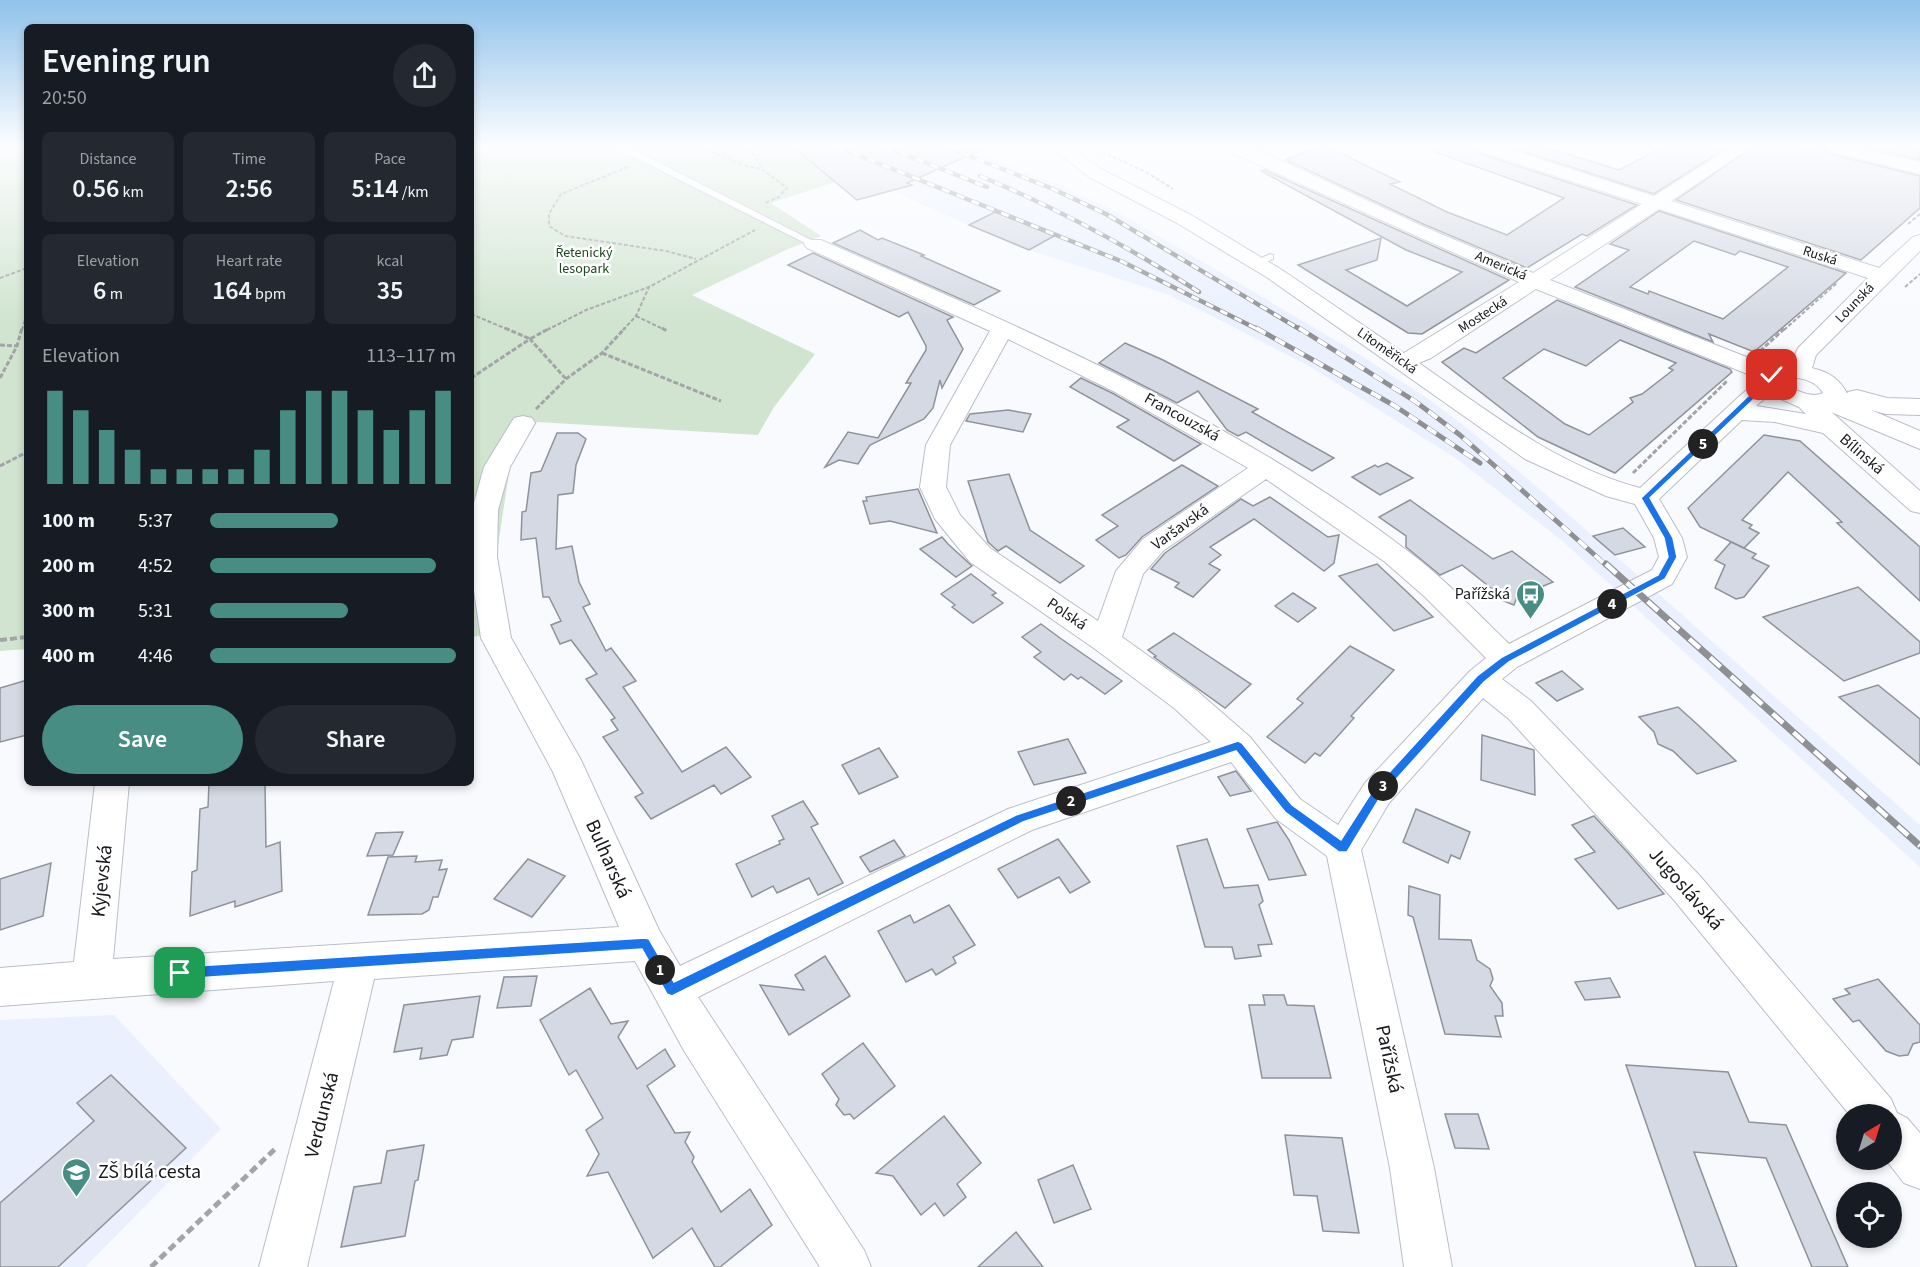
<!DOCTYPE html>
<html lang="en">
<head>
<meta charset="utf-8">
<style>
  :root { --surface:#171b24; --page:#242831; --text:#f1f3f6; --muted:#9ea1a6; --accent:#488d84 }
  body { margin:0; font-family:"Source Sans 3",sans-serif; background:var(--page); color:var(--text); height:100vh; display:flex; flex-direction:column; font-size:22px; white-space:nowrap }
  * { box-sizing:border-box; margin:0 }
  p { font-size:20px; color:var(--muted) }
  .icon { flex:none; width:33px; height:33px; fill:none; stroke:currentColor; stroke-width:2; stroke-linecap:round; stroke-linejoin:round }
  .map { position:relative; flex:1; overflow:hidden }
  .side { position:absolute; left:24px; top:24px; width:450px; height:762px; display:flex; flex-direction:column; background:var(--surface); border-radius:9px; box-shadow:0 3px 9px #0003 }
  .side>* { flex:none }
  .needle { width:39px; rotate:38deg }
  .controls { position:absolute; left:1836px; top:1104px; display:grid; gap:12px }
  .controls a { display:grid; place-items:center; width:66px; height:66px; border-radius:50%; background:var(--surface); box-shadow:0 3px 9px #0003; font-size:30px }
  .pin { position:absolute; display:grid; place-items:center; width:51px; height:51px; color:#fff; margin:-26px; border-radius:12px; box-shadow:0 3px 9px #0006 }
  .km { position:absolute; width:30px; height:30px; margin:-15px; border-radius:50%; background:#222; color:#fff; font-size:16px; line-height:30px; text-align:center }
  .round { display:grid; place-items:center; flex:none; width:63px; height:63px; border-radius:32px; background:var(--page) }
  .headline { display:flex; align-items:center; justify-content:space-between; height:102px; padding:0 18px }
  h1 { font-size:33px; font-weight:600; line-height:45px }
  .metrics { display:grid; grid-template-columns:repeat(3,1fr); gap:9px; height:102px; padding:6px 18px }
  .metrics div { display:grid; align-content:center; border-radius:9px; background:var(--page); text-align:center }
  .metrics b { font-size:26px; font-weight:600 }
  .metrics small { font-size:16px; font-weight:400 }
  .metrics p { font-size:16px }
  .chart { height:168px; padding:12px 18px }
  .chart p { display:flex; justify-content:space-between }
  .chart svg { width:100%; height:108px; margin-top:6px; stroke:var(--accent); stroke-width:6 }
  .action { display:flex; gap:12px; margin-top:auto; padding:12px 18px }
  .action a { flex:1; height:69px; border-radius:36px; background:var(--accent); color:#fff; font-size:24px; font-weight:600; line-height:69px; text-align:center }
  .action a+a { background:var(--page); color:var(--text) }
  ul { padding:0 18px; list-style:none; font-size:20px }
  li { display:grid; grid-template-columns:96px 72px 1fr; align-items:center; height:45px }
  li i { height:15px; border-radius:8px; background:var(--accent) }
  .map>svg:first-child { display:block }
</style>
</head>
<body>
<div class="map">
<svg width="1920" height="1267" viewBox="0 0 1920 1267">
  <rect width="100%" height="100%" fill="#f9fafe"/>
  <g fill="#eaf0fe">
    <path d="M822,147H962L1061,185L1115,211L1157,235L1352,350L1427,398L1472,432L1551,499L1920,825V867L1559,538L1457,459L1309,366L1220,320L1167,294L1029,250L969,225L856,175Z"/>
    <path d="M114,1015L221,1129L85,1267H0V1020Z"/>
  </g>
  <g fill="#d0e4cf">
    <path d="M0,147H27V649L0,651Z"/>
    <path d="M471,147H822L856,175L771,203L821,236L788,249L692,295L815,354L774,407L758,435L537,422L510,466L497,552L506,627L471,638Z"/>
  </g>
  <g fill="#d5d9e3" stroke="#8e939b" stroke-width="1.5" fill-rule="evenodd">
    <path d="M793,147H987L907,183L912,185L857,200Z"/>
    <path d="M1316,147H1328L1400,182L1390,184L1447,212L1507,235L1564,198L1432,151V147H1475L1478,153L1637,205L1587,236L1582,234L1527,268L1423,224L1286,160Z"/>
    <path d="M1509,147H1545L1619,170L1663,147H1728L1654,194Z"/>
    <path d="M1753,147H1824L1827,153L1920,176V208L1861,260L1676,200Z"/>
    <path d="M1867,147H1920V160Z"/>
    <path d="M1264,170L1509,280L1422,334L1408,333L1298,265L1381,238L1377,260L1346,270L1407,306L1462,272L1406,250L1261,171Z"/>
    <path d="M1659,211L1846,273L1754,352L1709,334L1713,342L1575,287L1629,250L1610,244ZM1694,241L1735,255L1740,251L1788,267L1723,319L1649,291L1648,294L1630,287Z"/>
    <path d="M995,212L1054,236L1029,250L969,225Z"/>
    <path d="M860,230L878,240L882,238L924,255L921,256L1000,291L974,305L833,243Z"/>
    <path d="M813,253L953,317L947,320L963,349L942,388L940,380L933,408L924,419L870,445L858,464L839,460L825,467L848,432L878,438L911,383H906L926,350V346L908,312L899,317L788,265Z"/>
    <path d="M1557,300L1730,369L1732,372L1615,473L1538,437L1442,362L1464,348L1476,353ZM1620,340L1676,363L1669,368L1673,370L1642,394L1630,398L1633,402L1589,435L1565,424L1503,378L1544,349L1586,366Z"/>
    <path d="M1125,343L1163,360L1258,409L1252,412L1334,458L1312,471L1246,432L1238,436L1227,430L1198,391L1177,403L1099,363Z"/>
    <path d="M1081,378L1114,394L1201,444L1174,461L1117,427L1129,420L1070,387Z"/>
    <path d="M1008,410L1031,414L1023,432L966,421L970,414Z"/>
    <path d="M557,433H578L586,439L576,465L573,493L558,495L556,549L572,546L579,582L590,604L583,607L606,651L611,648L636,681L623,687L682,772L726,747L751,777L721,794L714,785L651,819L635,797L643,793L603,737L618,730L611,720L615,718L586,679L597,674L571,640L560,644L551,625L561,621L549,597H543L536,538L521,540L522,512L526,511L531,473L541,471Z"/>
    <path d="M1764,435L1800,441L1920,547V601L1837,523L1842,522L1788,472L1742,520L1752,525L1749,528L1759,533L1744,548L1700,527L1688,508Z"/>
    <path d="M1387,463L1413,478L1380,495L1352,477L1375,465L1378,467Z"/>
    <path d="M1182,465L1218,486L1142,537L1126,555L1119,558L1096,540L1118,526L1102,515Z"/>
    <path d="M1009,474L1030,530L1084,566L1060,583L1006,546L998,551L988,542L968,481Z"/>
    <path d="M918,489L937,533L890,521L870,524L863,501H867L866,497Z"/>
    <path d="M1270,497L1328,537L1339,535L1334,563L1324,571L1254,519L1210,547L1221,555L1209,564L1220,570L1193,597L1175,587L1179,583L1151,569L1165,553L1241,499L1253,506Z"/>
    <path d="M1410,500L1493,559L1512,551L1553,582L1517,597L1514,605L1501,600L1496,592L1462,565L1440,575L1406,547V536L1379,517Z"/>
    <path d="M1623,528L1645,547L1615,555L1593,536Z"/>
    <path d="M942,537L948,544L972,566L956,577L920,549Z"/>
    <path d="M1731,542L1756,554L1752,558L1769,566L1744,597L1736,599L1715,588L1725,565L1715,560Z"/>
    <path d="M1377,564L1405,590L1433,617L1394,631L1339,576Z"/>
    <path d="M971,574L996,593L992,595L1003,603L973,623L952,607L955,605L941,594Z"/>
    <path d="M1858,587L1920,642V653L1844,681L1763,617Z"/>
    <path d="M1293,593L1316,608L1298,622L1275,606Z"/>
    <path d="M1041,624L1060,638L1122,681L1105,694L1081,677L1078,679L1071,674L1064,680L1034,657L1041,652L1022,637Z"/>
    <path d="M1174,633L1195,647L1251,684L1225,708L1154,657L1156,656L1148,650Z"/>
    <path d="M1350,646L1394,670L1351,716L1354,718L1320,756L1315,753L1305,763L1267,737L1303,703L1297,699Z"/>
    <path d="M1562,671L1583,689L1557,701L1536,683Z"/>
    <path d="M27,680V735L0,742V688Z"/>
    <path d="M1878,685L1920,719V765L1839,697Z"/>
    <path d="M1678,707L1698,725L1736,761L1697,774L1673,751L1658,744L1654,732L1639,717Z"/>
    <path d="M1482,735L1534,750L1535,795L1481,780Z"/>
    <path d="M1068,739L1086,773L1034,785L1018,752Z"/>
    <path d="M879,748L898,777L859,794L842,765Z"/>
    <path d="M1236,771L1251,791L1230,796L1218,777Z"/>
    <path d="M209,783H265L266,847L280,842L282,891L235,907V901L190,916L192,872L197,870L200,809L208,807Z"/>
    <path d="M803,801L818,824L811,827L843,883L818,895L809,878L777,893L773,886L752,897L736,864L780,844L779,841L784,839L772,816Z"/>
    <path d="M1416,809L1470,832L1460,859L1451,855L1448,863L1403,842Z"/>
    <path d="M1594,816L1629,854L1664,894L1618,909L1575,859L1595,852L1572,825Z"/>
    <path d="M1277,822L1289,840L1306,875L1269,880L1247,829Z"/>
    <path d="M403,832L393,855L367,856L376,833Z"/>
    <path d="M1058,839L1090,882L1070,893L1059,877L1018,898L998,869Z"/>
    <path d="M1207,839L1224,888L1258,885L1263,901L1259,905L1272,944L1258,945L1261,956L1235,959L1232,947H1205L1177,846Z"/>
    <path d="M894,840L905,856L870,872L860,857Z"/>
    <path d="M417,856L415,862L442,860L439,870L447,869L438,897H433L429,910L422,914L368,915L388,857Z"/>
    <path d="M528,859L565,876L532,917L494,899Z"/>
    <path d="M51,863L43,916L0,930V879Z"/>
    <path d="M1409,886L1440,895L1439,939L1471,940L1477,960L1490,969L1493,979L1490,986L1502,1003L1503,1016H1495L1501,1037L1445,1034L1413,917L1408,915Z"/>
    <path d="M949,905L975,945L953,957L956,963L936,975L932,969L906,982L878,931L910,915L914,923Z"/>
    <path d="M825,956L850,996L789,1035L760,985L804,990L795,975Z"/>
    <path d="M537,976L531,1006L497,1008L504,977Z"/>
    <path d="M1610,978L1620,997L1585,1000L1575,982Z"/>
    <path d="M1878,979L1920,1025V1042L1913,1044L1908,1055L1899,1056L1886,1051L1859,1020L1853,1022L1833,999L1850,994L1845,989Z"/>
    <path d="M590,988L611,1024L628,1021L618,1037L637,1069L665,1049L675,1066L647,1086L675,1133L690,1132L685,1142L694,1157L692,1162L721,1212L750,1189L772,1225L720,1267H715L692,1228L653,1258L608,1172L587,1176L599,1154L586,1130L603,1118L576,1070L569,1075L540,1020Z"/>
    <path d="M1263,995H1284L1287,1005L1314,1006L1331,1078H1262L1249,1005H1265Z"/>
    <path d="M480,996L473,1037L452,1040L447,1055L420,1059L422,1048L394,1052L404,1005Z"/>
    <path d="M863,1043L895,1086L854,1119L850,1114L844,1115L836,1105L839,1099L822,1074Z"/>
    <path d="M1626,1065L1728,1072L1749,1122L1786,1125L1848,1267H1812L1766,1158L1694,1152L1737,1267H1696Z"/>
    <path d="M111,1075L186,1148L58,1267H0V1203L94,1121L77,1103Z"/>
    <path d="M1445,1114H1478L1489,1149L1455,1148Z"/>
    <path d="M944,1116L981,1163L957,1184L966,1197L944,1216L935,1203L921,1215L893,1176L876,1173Z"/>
    <path d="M1285,1135L1342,1138L1359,1233L1323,1231L1317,1196L1294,1195Z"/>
    <path d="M424,1145L418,1180L415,1181L405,1236L341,1247L354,1187L381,1183L387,1151Z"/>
    <path d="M1073,1165L1091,1209L1054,1223L1038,1180Z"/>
    <path d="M1016,1232L1043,1267H978Z"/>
  </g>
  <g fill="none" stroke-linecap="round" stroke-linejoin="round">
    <defs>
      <g id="lane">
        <path d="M609,147H621L638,152L819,244L811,246L632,156Z"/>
        <path d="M1270,254L1273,255V259L1256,266L1251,263Z"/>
      </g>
      <path id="street" d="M1051,147H1070L1101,169L1191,215L1282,270L1404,353L1519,282L1228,151L1226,147H1249L1263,152L1422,226L1533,273L1642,204L1479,151L1477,147H1502L1654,196L1732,147H1751L1671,201L1879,268L1913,237L1920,235V251L1816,355L1812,368C1829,372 1840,379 1848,395L1838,405L1827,408L1920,491V513L1911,511L1823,433L1775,422L1742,420L1659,499L1682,538L1687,557L1672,584L1517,667L1502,679L1531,701L1700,876L1891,1099L1897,1113L1907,1118L1920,1133V1189L1904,1183L1886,1160H1892V1114H1849L1674,900L1509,719L1483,698L1389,803L1361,850L1434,1168L1452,1267H1404L1390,1168L1327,856L1276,819L1231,762L1032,830L698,997L864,1250L871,1267H820L683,1049L635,961L374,979L307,1267H259L334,981L0,1006V968L74,962L95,783H129L113,959L619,927L553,772L481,638L471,570L472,510L484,467L514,418L523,416L532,418L535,423L510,467L498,510L497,557L511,638L581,760L659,930L680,966L1008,809L1211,742L1174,708L1095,649L970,562L935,519L920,487L926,445L990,331L807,248L804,244L807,240H821C1022,328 1229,415 1405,549C1443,577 1475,611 1509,644L1652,570L1659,557L1654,538L1635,504L1606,496L1525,459L1268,278L1177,223L1089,177ZM1659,209L1868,278L1798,348L1791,364L1772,367L1550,280ZM1536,289L1760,379L1762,385L1748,389L1743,393L1640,488C1557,466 1488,411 1419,363L1431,358ZM1008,339L1115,392L1248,468L1143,539L1116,571L1098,621L990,548L960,515L946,487L950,445ZM1784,378C1798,376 1816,380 1823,393C1811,399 1790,390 1784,378ZM1774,396L1799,407L1806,414L1756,406L1764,399ZM1266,479L1385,562L1425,597L1486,658L1470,671L1365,783L1338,825L1300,799L1250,737L1196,690L1122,637L1143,574L1163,551Z"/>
      <path id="secondary" d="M1826,147H1857L1920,162V174L1828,151Z"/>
      <path id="highway" d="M1857,390L1887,398L1920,399V415L1886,414L1871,410L1920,431V449L1819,407L1815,401L1819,395L1828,393L1844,399L1848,392Z"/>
    </defs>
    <use href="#lane" stroke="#babec8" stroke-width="2"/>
    <use href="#street" stroke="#babec8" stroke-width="2"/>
    <use href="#secondary" stroke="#babec8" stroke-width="2"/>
    <use href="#highway" stroke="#babec8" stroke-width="2"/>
    <g stroke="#a3a4a8" stroke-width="2" stroke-dasharray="4 2" stroke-linecap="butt">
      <path d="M700,147L746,166L762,169L787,188L779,197L765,203"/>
      <path d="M742,147L755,156L762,168"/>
      <path d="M1800,147L1815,151"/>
      <path d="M1102,152L1146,172L1173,189"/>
      <path d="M628,167L561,194L549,214V226L565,236L666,251L696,259"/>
      <path d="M1908,224L1920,214"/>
      <path d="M0,278L27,268"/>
      <path d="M1905,287L1920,274"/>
      <path d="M471,314L509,330"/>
      <path d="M636,316L665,330"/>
      <path d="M22,330L27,313"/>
      <path d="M547,330L586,310L649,287"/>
      <path d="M623,330L636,316L649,287L755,230"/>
      <path d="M1784,330L1838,282"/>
    </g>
    <g stroke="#a3a4a8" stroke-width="3" stroke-dasharray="5 2" stroke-linecap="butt">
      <path d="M505,328L530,339L550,328"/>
      <path d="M662,328L667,331"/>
      <path d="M0,345L17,346"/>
      <path d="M1760,351L1785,328"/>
      <path d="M602,353L721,401"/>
      <path d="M0,378L17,346L22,328"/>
      <path d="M471,378L530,339L566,379"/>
      <path d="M536,409L566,379L602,353L625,328"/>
      <path d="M0,466L27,452"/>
      <path d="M1633,473L1728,380"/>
    </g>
    <path stroke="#a3a4a8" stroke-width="4" stroke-dasharray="7 3" stroke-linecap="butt" d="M0,640L27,637"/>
    <path stroke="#a3a4a8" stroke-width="5" stroke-dasharray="8 4.5" stroke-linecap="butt" d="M151,1267L276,1148"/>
    <use href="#lane" fill="#fff" fill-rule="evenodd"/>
    <use href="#street" fill="#fff" fill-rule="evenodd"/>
    <use href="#secondary" fill="#fff" fill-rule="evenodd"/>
    <use href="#highway" fill="#fff" fill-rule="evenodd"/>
    <defs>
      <g id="rail-far2">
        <path d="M838,147L1123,262L1259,330"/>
        <path d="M886,147L987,187"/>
        <path d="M947,147L1053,189L1106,214L1301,330"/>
        <path d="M980,176C1057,208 1129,247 1199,292"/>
      </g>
      <g id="rail-far1">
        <path d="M1256,328L1395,406L1480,463"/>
        <path d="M1299,328L1416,402L1460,435L1607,566"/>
      </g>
      <path id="rail" d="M1606,564L1920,846"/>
    </defs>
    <use href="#rail-far2" stroke="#8e9093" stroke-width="4.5"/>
    <use href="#rail-far1" stroke="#8e9093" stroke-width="5"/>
    <use href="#rail" stroke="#8e9093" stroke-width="7"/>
    <use href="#rail-far2" stroke="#fff" stroke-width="3" stroke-dasharray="8" stroke-linecap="butt"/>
    <use href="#rail-far1" stroke="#fff" stroke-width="4" stroke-dasharray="11" stroke-linecap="butt"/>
    <use href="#rail" stroke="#fff" stroke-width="4.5" stroke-dasharray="14" stroke-linecap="butt"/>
  </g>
  <linearGradient id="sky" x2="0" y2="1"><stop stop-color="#90c2eb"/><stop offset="0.45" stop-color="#fcfdff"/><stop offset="1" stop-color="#fcfdff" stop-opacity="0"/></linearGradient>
  <rect width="1920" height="324" fill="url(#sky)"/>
  <path fill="#1a73e8" stroke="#fff" stroke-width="1.5" d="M1770,373L1776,375V382L1781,390L1758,396L1754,399L1650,498L1673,538L1677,557L1665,579L1509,662L1484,682L1381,796L1347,852H1339L1285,812L1236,751L1023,822L672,996L667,994L642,949L180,979L176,978L174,973L176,969L180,967L645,938L649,939L674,982L1016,815L1238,741L1242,743L1292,805L1341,840L1373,790L1477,676L1502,657L1658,575L1668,557L1664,538L1641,498L1748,396L1773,387L1769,382Z"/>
  <defs>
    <symbol id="bus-pin" viewBox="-11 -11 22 30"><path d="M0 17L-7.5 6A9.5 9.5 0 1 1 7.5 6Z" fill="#488d84" stroke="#fff"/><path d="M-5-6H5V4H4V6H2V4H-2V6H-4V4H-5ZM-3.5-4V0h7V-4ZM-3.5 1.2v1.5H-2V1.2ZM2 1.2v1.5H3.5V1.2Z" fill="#fff"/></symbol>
    <symbol id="school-pin" viewBox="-11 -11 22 30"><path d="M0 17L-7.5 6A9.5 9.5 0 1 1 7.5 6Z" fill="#488d84" stroke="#fff"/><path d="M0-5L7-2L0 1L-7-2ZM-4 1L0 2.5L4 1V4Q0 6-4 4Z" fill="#fff"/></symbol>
  </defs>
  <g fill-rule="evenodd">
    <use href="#bus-pin" x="1514" y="578" width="33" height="45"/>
    <use href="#school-pin" x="60" y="1156" width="33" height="45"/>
  </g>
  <g text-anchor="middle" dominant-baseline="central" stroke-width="5" stroke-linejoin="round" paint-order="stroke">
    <g font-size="14" fill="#1e4a1e" stroke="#fff">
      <text x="584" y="253">Řetenický<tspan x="584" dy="16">lesopark</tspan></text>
    </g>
    <g font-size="14" fill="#17191c" stroke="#fff">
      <text transform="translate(1820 256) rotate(18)">Ruská</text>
      <text transform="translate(1501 266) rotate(23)">Americká</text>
      <text transform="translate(1855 303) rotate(-46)">Lounská</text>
      <text transform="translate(1483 315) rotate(-33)">Mostecká</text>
      <text transform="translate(1387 351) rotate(35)">Litoměřická</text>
    </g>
    <g font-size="16" fill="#17191c" stroke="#fff">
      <text transform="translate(1182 417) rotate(29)">Francouzská</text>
      <text transform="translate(1862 454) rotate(41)">Bílinská</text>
      <text transform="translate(1180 527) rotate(-36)">Varšavská</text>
      <text transform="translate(1067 614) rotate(34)">Polská</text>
    </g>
    <g font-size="16" fill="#17191c" stroke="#fff" text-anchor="end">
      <text x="1510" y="594">Pařížská</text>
    </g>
    <g font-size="20" fill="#17191c" stroke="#fff">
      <text transform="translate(608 859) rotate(66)">Bulharská</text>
      <text transform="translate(102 881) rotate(-84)">Kyjevská</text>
      <text transform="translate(1686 889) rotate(49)">Jugoslávská</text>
      <text transform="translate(1389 1059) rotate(78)">Pařížská</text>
      <text transform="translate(322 1115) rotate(-76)">Verdunská</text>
    </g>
    <g font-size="20" fill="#17191c" stroke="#fff" text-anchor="start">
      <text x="98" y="1172">ZŠ bílá cesta</text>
    </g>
  </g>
</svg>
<div class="controls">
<a><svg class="needle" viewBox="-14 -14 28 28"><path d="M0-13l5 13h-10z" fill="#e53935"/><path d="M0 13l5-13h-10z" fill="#9ea1a6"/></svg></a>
<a><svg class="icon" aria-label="locate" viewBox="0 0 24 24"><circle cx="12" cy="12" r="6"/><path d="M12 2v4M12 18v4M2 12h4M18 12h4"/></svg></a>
</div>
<div class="pin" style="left:180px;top:973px;background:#1e9e55"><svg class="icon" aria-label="arrive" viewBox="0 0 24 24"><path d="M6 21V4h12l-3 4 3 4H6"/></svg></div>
<div class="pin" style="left:1772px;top:375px;background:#d93025"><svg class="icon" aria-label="check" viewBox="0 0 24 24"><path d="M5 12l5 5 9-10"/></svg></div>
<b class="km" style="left:660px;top:970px">1</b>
<b class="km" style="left:1071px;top:801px">2</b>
<b class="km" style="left:1383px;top:786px">3</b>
<b class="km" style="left:1612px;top:604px">4</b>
<b class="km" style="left:1703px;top:444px">5</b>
<section class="side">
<div class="headline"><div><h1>Evening run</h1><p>20:50</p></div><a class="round"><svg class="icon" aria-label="share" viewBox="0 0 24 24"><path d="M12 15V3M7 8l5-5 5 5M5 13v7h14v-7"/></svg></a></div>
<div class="metrics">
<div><p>Distance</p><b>0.56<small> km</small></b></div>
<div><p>Time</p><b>2:56</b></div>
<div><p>Pace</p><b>5:14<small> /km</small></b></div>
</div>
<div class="metrics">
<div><p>Elevation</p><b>6<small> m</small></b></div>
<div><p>Heart rate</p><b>164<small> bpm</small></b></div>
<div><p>kcal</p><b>35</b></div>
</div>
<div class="chart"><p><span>Elevation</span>113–117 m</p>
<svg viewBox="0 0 160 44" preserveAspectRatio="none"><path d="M5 44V6M15 44V14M25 44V22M35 44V30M45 44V38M55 44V38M65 44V38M75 44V38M85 44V30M95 44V14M105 44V6M115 44V6M125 44V14M135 44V22M145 44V14M155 44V6"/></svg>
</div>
<ul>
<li><b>100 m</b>5:37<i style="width:52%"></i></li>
<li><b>200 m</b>4:52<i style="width:92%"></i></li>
<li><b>300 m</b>5:31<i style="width:56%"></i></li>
<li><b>400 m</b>4:46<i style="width:100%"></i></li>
</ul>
<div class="action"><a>Save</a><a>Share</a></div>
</section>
</div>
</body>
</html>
